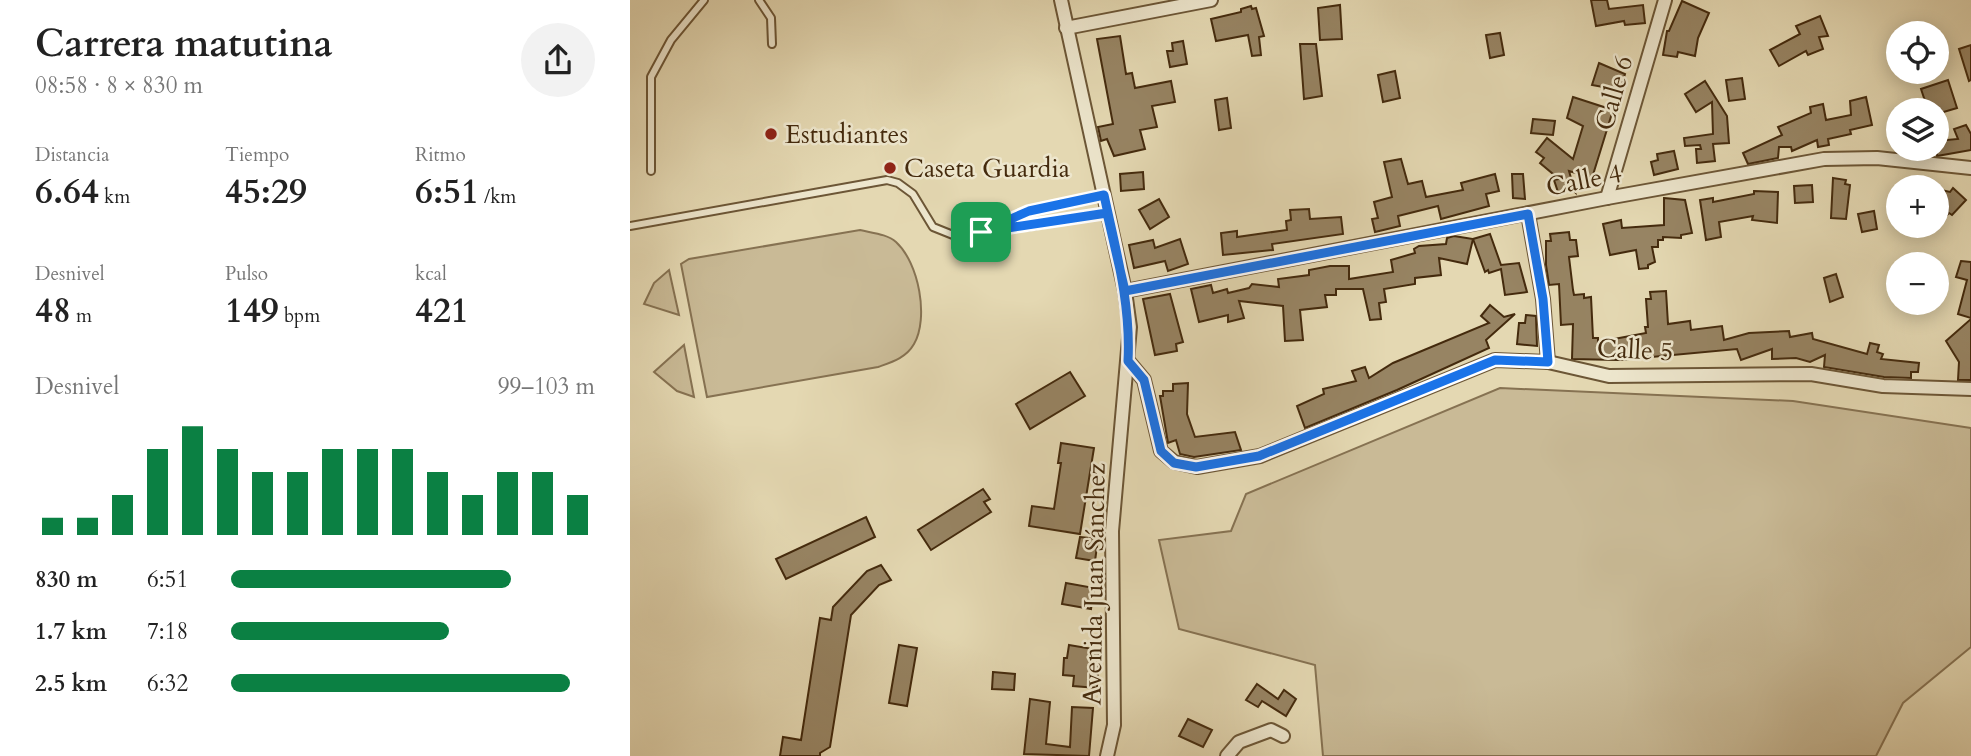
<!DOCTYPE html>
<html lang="es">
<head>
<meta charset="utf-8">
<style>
  :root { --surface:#fff; --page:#f2f2f2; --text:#222; --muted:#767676; --accent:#0b8043 }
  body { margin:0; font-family:Cardo,serif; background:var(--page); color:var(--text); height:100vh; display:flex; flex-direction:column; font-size:26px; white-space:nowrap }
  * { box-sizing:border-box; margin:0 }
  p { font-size:23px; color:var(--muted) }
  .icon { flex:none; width:38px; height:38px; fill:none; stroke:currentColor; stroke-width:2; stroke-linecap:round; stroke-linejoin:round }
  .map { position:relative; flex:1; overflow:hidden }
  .panel { display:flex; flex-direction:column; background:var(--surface); width:630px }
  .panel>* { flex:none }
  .tools { position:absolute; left:1256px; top:21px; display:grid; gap:14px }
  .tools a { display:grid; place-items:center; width:63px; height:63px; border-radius:50%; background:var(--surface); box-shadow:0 4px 18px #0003; font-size:35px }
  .pin { position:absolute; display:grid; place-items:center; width:60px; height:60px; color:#fff; margin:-30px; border-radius:14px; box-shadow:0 4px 10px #0006 }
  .round { display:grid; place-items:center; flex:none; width:74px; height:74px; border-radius:37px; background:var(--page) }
  .summary { display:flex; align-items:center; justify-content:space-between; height:119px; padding:0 35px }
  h1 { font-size:38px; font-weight:700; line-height:52px }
  .figures { display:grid; grid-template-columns:repeat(3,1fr); gap:10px; height:119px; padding:7px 35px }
  .figures div { display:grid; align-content:center }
  .figures b { font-size:35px; font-weight:700 }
  .figures small { font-size:19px; font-weight:400 }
  .figures p { font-size:19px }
  .chart { height:196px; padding:14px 35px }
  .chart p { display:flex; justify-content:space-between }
  .chart svg { width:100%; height:126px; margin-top:7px; stroke:var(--accent); stroke-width:6 }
  ul { padding:0 35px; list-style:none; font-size:23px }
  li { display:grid; grid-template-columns:112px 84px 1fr; align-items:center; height:52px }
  li i { height:18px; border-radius:9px; background:var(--accent) }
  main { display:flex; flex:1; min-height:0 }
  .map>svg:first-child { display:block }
</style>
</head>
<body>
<main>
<section class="panel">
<div class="summary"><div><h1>Carrera matutina</h1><p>08:58 · 8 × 830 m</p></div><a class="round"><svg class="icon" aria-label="share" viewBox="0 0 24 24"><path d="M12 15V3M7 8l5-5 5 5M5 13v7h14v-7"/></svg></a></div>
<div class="figures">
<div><p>Distancia</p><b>6.64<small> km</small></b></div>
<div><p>Tiempo</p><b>45:29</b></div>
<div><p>Ritmo</p><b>6:51<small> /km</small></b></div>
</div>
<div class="figures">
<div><p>Desnivel</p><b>48<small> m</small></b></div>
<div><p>Pulso</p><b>149<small> bpm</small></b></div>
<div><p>kcal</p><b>421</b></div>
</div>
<div class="chart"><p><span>Desnivel</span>99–103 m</p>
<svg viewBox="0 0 160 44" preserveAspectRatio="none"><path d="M5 44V38M15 44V38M25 44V30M35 44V14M45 44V6M55 44V14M65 44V22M75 44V22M85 44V14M95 44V14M105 44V14M115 44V22M125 44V30M135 44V22M145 44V22M155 44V30"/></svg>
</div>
<ul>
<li><b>830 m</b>6:51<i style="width:77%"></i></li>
<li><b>1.7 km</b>7:18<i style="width:60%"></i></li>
<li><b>2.5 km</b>6:32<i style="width:93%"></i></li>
</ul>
</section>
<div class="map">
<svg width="1341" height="756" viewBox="0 0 1341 756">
  <rect width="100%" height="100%" fill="#e4d8b2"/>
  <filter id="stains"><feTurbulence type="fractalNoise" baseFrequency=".00286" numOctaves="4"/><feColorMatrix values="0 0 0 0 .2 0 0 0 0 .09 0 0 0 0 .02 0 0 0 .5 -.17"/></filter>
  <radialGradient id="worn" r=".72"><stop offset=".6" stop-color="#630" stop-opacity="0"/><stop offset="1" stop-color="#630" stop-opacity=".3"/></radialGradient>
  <g fill="#c9ba96" stroke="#867252" stroke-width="2">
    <path d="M230,230C242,233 257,234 266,242C289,263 299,318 284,344C276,358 262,362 248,367L77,397L51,264L59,259Z"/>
    <path d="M39,270L49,315L14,304L24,283Z"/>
    <path d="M54,345L64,397L47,391L24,372Z"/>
    <path d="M870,388L1163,401L1341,428V647L1273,703L1246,756H693L685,665L549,629L529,540L601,531L616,494Z"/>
  </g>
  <g fill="#978463" stroke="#442a0d" stroke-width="2">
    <path d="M961,0H977L979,9L1013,5L1015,23L995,25L994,21L966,26Z"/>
    <path d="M1052,1L1079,13L1068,38L1065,56L1048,52L1047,57L1033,55L1037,31H1039Z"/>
    <path d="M710,5L712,39L690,40L688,8Z"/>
    <path d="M621,6L622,9L626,8L634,36L629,37L631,55L622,56L618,35L586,41L581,19L611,12V9Z"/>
    <path d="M1190,16L1198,36L1189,37L1193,49L1178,55L1176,51L1149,66L1140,50L1170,34L1166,26Z"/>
    <path d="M870,33L874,55L860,58L856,35Z"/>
    <path d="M490,36L496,74L502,73L505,88L541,81L545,102L522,106L527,127L510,130L515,149L484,156L477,139L471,141L468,127L483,124L467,39Z"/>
    <path d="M553,41L557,64L540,67L537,51H543L542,43Z"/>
    <path d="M670,44H686L692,96L674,99Z"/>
    <path d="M1341,45V80L1339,81L1329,49Z"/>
    <path d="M969,63L995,74L990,90L962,85Z"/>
    <path d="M765,71L770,98L753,102L748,75Z"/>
    <path d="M1112,78L1115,99L1099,101L1096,80Z"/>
    <path d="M1318,80L1327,108L1307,114V110H1298L1291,89Z"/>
    <path d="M1075,81L1097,116L1099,143L1083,144L1085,161L1067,163L1066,149H1071L1070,145L1055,146L1054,138L1083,134L1082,102L1066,112L1055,94Z"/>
    <path d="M943,97L983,110L962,178L939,171L945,192L942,189L928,192L924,180L929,179L910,163L914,158L906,152L917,138L943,159L953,126L937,118Z"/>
    <path d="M1236,97L1242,125L1220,130L1221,134L1198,139L1199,145L1188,147L1187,140L1162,151L1161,147H1149L1148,158L1118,164L1113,153L1152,135L1148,127L1181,113L1180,107L1193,104L1196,120L1221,115L1220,101Z"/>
    <path d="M597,98L601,128L589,130L585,100Z"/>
    <path d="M903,119L925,121L923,135L901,133Z"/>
    <path d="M1336,125L1341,134V150L1307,156V141L1328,139L1324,129Z"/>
    <path d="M1044,151L1048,169L1024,175L1021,162L1028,160L1027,154Z"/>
    <path d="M771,159L778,184L792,181L796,197L833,190L831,183L865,174L869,191L856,194L859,206L811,219L808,206L768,216L770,226L745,232L742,219L748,218L744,202L762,197L754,162Z"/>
    <path d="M513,172L514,189L491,191L490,174Z"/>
    <path d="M882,174H893L895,199L883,198Z"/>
    <path d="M1203,178L1216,180L1215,184L1220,185L1216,219L1201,218Z"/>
    <path d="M1182,185L1183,202L1165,203L1164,186Z"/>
    <path d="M1323,188L1336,200L1322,215L1319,213L1317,215L1307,207V189L1320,192Z"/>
    <path d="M1124,191L1148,192L1147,223L1122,220L1123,216L1089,222L1091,237L1076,240L1070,200L1083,198V202L1124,194Z"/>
    <path d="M1034,198L1055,200L1062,233L1051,235V238L1033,237V240H1028V247H1022L1025,262L1018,265V268L1009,269L1006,250L980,255L973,224L991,220L992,228L1034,225Z"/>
    <path d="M529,199L539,217L520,229L509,210Z"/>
    <path d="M679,209L680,219L711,217L713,234L642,244L643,250L593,255L591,233L607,231V237L657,230L656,221L661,220L660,210Z"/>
    <path d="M1244,211L1247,229L1232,232L1228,214Z"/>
    <path d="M939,232L940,240H946L948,256L939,257L943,290L944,295L954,294V298L961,297L963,338H968V342L1016,333L1015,327H1018L1016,299H1021L1020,292L1036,291L1038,324L1060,321L1061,330L1092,326L1094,340L1119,333L1159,331L1160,337L1182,333L1183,339L1237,354L1240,343L1249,345L1247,352L1253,354L1251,359L1289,363L1288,372H1281V378L1254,377L1194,367L1195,355L1180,362L1166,358L1142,359V349L1111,360L1107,349L989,360L942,359L943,324L931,325L929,284L919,285L916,265V241H921L920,234Z"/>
    <path d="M860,234L871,265L889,263L897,292L875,295L871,269L859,273L858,270L855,272L843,239Z"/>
    <path d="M824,236L843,239L837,264L809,258L811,275L785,278V284L754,289L756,302L749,303L751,319L740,320L733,289H706V295H695L697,307L670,310L673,340L655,341L653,306L609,301L614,318L598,322V315L569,322L561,289L581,285L583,293L597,289L598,293L619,288L622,284L649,287L648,279L679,275V270L700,266H719V279L763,272L761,260L785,253L784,249L789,246L816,244L817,238Z"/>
    <path d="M550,239L558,264L538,271L535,261L504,268L499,245L523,240L525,248Z"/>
    <path d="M1331,261L1341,262V318L1328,314L1337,280L1326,277Z"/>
    <path d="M1206,274L1213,297L1200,302L1194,278Z"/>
    <path d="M540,294L553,342L546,344L547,351L525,355L513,299Z"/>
    <path d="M860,305L874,317L885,314L856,340L859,348L767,390L675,428L667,406L694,394L693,389L726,381L722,371L735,367L739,378L763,363L859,323L851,316Z"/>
    <path d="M896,315L906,316L907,346L887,344L889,323H895Z"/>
    <path d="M1341,319V380H1328L1329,362L1316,341Z"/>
    <path d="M440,372L455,396L400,429L386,404Z"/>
    <path d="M558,383L557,414L565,437L605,432L611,450L564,457L550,454L546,440L538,443L530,396H533V391H543V384Z"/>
    <path d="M431,443L464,448L450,534L399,526L402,506L424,509L431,463H428Z"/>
    <path d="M353,489L360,499L354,502L361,512L301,550L288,530Z"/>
    <path d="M236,517L245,537L156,579L146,559Z"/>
    <path d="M450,537L468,539L465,561L446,558Z"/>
    <path d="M251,565L261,580L249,585L221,615L200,747L190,753V756H150L153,737L171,740L190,618L201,620L203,607L237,571Z"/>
    <path d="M436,583L464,588L461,609L432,604Z"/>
    <path d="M269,645L287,648L277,706L259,703Z"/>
    <path d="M439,645L469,650L467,688L443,686L444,676L433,675L434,658H437Z"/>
    <path d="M363,672L385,674L384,690L362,689Z"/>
    <path d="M627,684L648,699L654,690L666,699L656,716L632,701L628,707L616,700Z"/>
    <path d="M400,699L420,702L416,744L440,747L442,707L463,708L459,756L394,754Z"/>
    <path d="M558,719L582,730L573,747L549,736Z"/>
  </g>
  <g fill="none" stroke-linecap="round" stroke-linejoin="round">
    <defs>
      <g id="lane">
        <path d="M129,0L141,18L142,44"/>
        <path d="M21,171V77L41,40L74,0"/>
        <path d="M0,226L257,180L268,183L283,194L303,227L323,235L401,226L477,213"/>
        <path d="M359,228L399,211L473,195"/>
      </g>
      <g id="street">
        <path d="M431,0L495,291L500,327L482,531L484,725L477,756"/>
        <path d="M436,28L581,0"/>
        <path d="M977,198L1035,0"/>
        <path d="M898,214L913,299L918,362"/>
        <path d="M495,291L977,198L1194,159L1247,158L1341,168"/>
        <path d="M498,361L514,380L531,451L544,462L567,467L630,456L865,360L918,362L979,376L1181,374L1253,386L1341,389"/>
        <path d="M597,756L609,742L641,730L653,736"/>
      </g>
    </defs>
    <use href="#lane" stroke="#6c5636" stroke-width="10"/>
    <use href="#street" stroke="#6c5636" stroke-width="16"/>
    <use href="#lane" stroke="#ede6cd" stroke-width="6"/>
    <use href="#street" stroke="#ede6cd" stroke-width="12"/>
  </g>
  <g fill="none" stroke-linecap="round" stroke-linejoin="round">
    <defs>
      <path id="route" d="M351,232L477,213L495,291L898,214L913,299L918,362L865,360L629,456L566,467L544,463L531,451L514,380L498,361C501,304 486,251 474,195L399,211L351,232"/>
    </defs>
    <use href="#route" stroke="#fff" stroke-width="14"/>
    <use href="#route" stroke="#1a73e8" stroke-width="9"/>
  </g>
  <g fill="#8f2418" stroke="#ede6cd" stroke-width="2.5">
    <circle cx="141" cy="134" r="7"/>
    <circle cx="260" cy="168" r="7"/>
  </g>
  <g text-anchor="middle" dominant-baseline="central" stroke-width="5" stroke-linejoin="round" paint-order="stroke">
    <g font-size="26" fill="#442a0d" stroke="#ede6cd">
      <text transform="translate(984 93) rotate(-74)">Calle 6</text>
      <text transform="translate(954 180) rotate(-11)">Calle 4</text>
      <text transform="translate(1005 350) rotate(3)">Calle 5</text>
      <text transform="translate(464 584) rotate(-89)">Avenida Juan Sánchez</text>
    </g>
    <g font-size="26" fill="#442a0d" stroke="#ede6cd" text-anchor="start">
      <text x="155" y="134">Estudiantes</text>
      <text x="274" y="168">Caseta Guardia</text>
    </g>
  </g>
  <rect width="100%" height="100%" filter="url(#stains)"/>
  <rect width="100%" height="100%" fill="url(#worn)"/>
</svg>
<div class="tools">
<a><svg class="icon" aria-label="locate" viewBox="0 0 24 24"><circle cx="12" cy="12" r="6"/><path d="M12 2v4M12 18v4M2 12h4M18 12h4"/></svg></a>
<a><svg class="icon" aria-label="layers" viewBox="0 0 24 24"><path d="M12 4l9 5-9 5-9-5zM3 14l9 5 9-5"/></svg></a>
<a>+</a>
<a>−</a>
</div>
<div class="pin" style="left:351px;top:232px;background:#1e9e55"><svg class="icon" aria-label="arrive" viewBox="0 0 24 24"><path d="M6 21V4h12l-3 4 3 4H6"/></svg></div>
</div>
</main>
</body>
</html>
